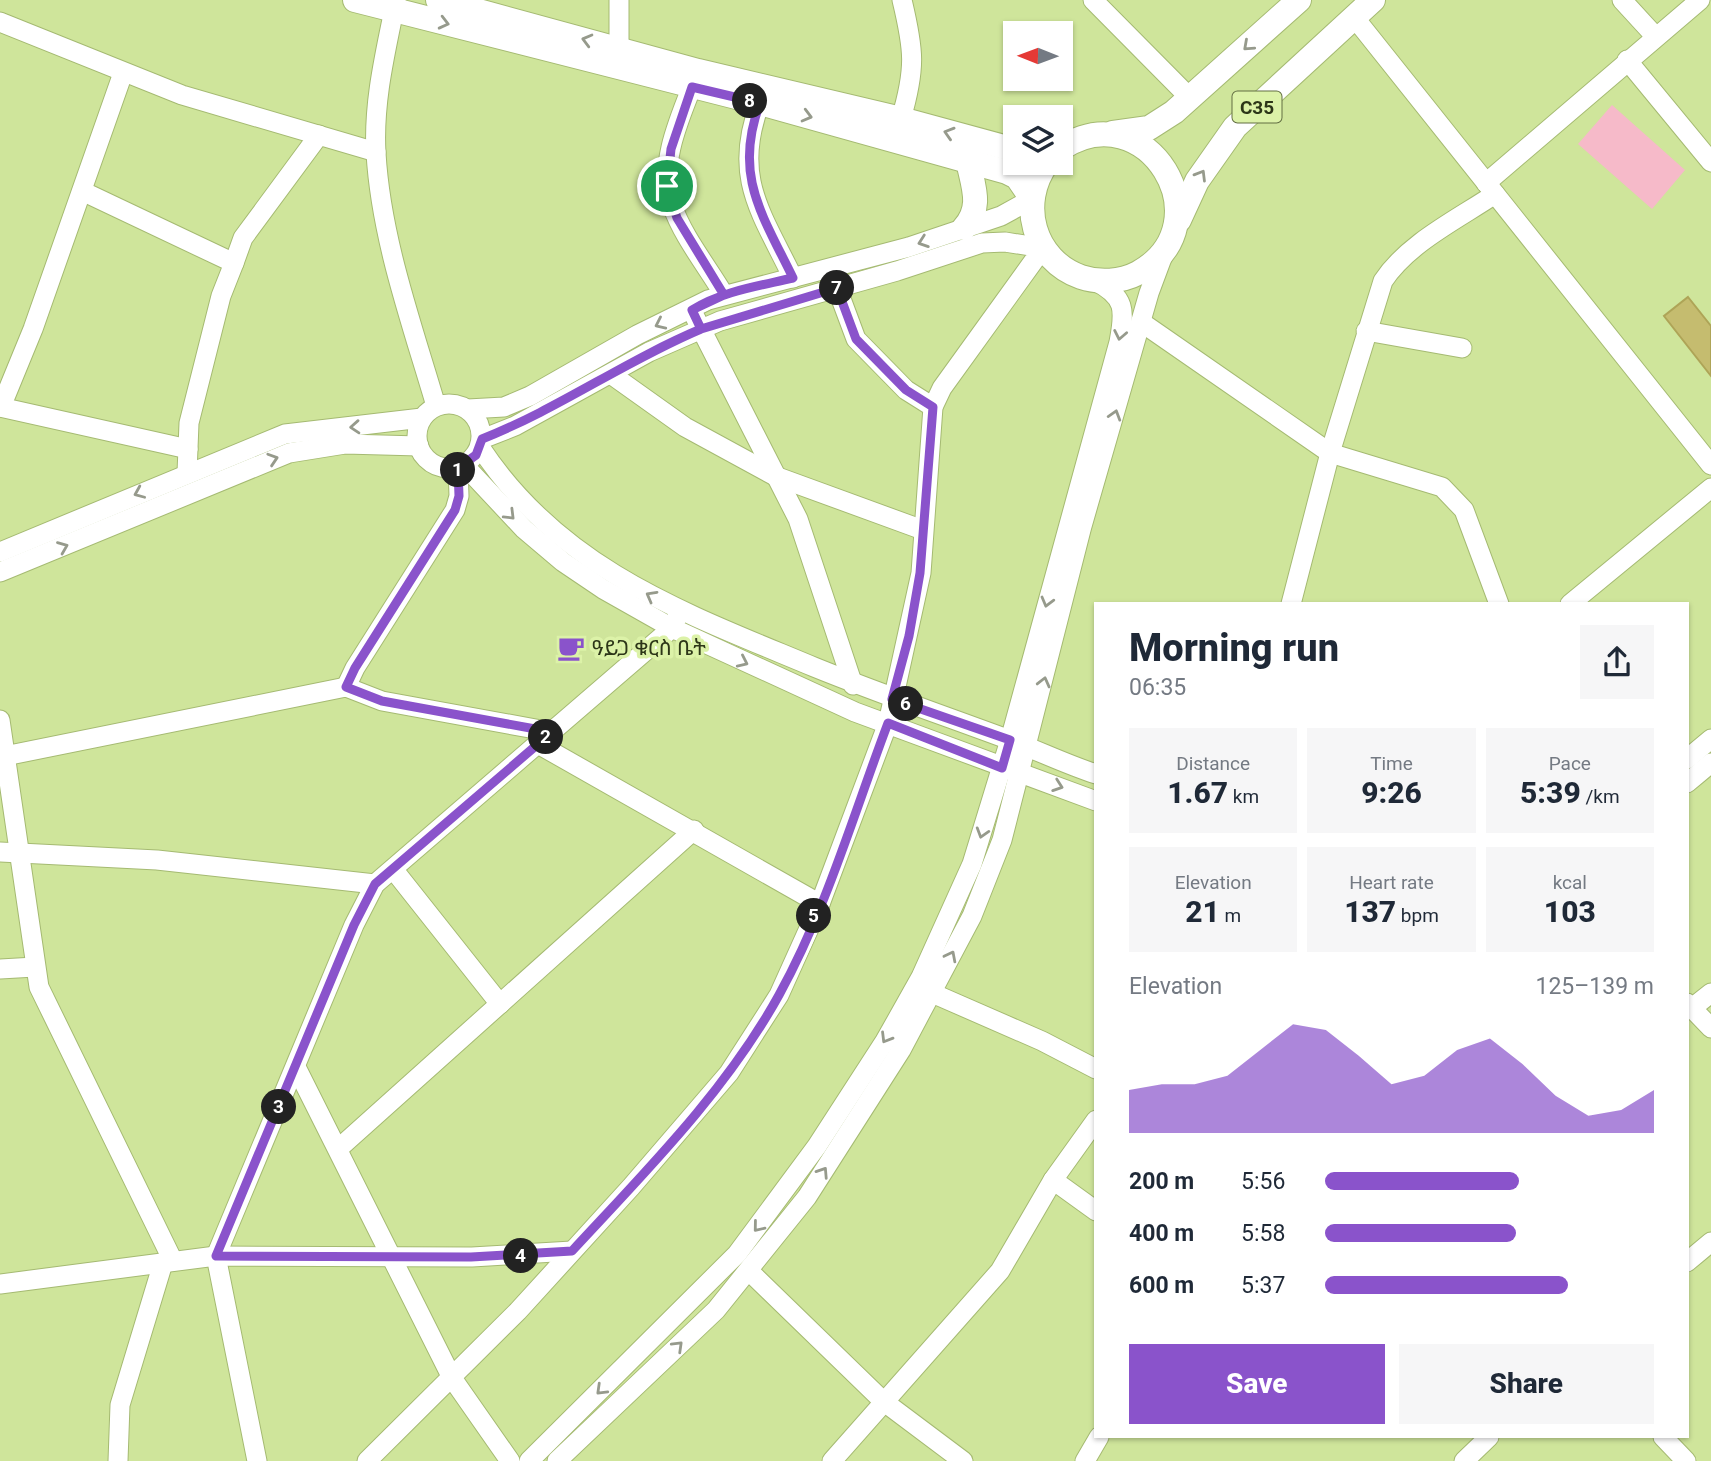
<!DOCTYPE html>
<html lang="en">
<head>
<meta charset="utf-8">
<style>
  :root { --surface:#fff; --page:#f6f6f7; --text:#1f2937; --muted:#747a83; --accent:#8a53cb }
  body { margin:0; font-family:Roboto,"Noto Sans Ethiopic",sans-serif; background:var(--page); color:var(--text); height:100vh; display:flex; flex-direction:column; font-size:26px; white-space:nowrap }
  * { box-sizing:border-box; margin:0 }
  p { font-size:23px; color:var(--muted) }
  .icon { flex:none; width:38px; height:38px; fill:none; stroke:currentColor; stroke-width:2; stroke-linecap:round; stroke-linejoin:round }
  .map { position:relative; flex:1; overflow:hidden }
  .details { position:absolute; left:1094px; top:602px; width:595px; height:836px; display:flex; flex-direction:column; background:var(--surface); border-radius:0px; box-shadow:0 2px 5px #0004 }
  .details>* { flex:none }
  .needle { width:46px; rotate:271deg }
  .buttons { position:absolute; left:1003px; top:21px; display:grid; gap:14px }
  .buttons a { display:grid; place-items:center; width:70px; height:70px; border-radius:0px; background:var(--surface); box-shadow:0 2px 5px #0004; font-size:35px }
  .pin { position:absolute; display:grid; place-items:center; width:60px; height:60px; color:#fff; margin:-30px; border:4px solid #fff; border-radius:50%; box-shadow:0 2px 7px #0007 }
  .km { position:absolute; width:35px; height:35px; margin:-18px; border-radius:50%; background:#222; color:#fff; font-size:19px; line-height:35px; text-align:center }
  .round { display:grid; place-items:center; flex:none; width:74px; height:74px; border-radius:0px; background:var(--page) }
  .overview { display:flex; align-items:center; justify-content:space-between; height:119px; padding:0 35px }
  h1 { font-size:38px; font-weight:800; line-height:52px }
  .figures { display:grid; grid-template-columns:repeat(3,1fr); gap:10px; height:119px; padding:7px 35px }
  .figures div { display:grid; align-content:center; border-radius:0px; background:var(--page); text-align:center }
  .figures b { font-size:30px; font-weight:800 }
  .figures small { font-size:19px; font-weight:400 }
  .figures p { font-size:19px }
  .chart { height:196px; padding:14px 35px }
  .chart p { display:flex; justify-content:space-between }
  .chart svg { width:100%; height:126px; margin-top:7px; fill:var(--accent); opacity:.7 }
  .primary-button { display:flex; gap:14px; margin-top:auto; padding:14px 35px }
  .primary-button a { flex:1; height:80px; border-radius:0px; background:var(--accent); color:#fff; font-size:28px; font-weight:800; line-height:80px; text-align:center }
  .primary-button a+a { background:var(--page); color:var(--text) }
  ul { padding:0 35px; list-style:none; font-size:23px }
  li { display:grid; grid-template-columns:112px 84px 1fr; align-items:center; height:52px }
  li i { height:18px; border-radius:9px; background:var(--accent) }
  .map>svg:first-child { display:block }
</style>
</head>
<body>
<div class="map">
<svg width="1711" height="1461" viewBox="0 0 1711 1461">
  <rect width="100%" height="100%" fill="#cfe59b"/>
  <path fill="#f6bac9" d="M1612,105L1685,170L1652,209L1578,144Z"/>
  <path fill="#c5bc6f" stroke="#aea457" stroke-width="2" d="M1688,297L1711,326V376L1664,316Z"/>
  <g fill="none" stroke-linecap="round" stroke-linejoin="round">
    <defs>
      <g id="minor">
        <path d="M396,0C386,50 373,101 376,153C381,239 412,324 436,406"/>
        <path d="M619,0V49"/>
        <path d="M1093,0L1190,98"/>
        <path d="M1622,0L1655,36"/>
        <path d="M1354,17L1711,465"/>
        <path d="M0,22L182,95L376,152"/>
        <path d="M1627,60L1711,162"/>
        <path d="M697,74C682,113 657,163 672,205C683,237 707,266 724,295"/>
        <path d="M760,103C732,177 761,212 793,278"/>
        <path d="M901,119C916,68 914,50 902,0"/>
        <path d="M1486,183L1700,0"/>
        <path d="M82,191L234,263"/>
        <path d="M837,288L856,339L906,390L933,407"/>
        <path d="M695,317L798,519L853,685"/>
        <path d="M1141,322L1330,453L1442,487L1464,510L1499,604"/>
        <path d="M1366,331L1462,348"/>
        <path d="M612,375L685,427L775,476L923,530"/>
        <circle cx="449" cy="436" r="32"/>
        <path d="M0,407L188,449"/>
        <path d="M1,407L33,329L123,73"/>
        <path d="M468,409L504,407L530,396L637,335L708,300L909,247L1001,216L1032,199"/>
        <path d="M480,447C561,570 685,613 814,667C878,693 942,715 1007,739C1037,750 1065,764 1096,774"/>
        <path d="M464,465L524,529L563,562L603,589L672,628L855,712L1096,801"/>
        <path d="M187,473L189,423L221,296L234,263L243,238L319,135"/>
        <path d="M0,552L285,434L422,418"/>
        <path d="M0,572L289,453L345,444L419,446"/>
        <path d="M1291,604L1330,453L1383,281C1408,243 1458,219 1495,194"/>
        <path d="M1570,604L1711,488"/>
        <path d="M346,687L355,668L455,510L459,496L458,468"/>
        <path d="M0,720L39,987L173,1261"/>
        <path d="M538,744L820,904"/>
        <path d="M0,757L346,687L382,701L552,732"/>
        <path d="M1687,759L1711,739"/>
        <path d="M1687,783L1711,763"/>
        <path d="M0,852L157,860L375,884"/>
        <path d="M393,869L500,1004"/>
        <path d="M0,969L35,967"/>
        <path d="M932,993L1042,1041L1096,1069"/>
        <path d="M1687,1003L1711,1028"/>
        <path d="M1692,1008L1711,993"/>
        <path d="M296,1067L452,1378L510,1461"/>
        <path d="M338,1149L694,830"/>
        <path d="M1053,1180L1096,1211"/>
        <path d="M1687,1262L1711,1242"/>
        <path d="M749,1271L883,1401L963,1461"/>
        <path d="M0,1284L216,1256L472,1257L572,1251"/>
        <path d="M1663,1437L1686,1461"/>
        <path d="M118,1461L120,1405L163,1263"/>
        <path d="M257,1461L216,1256L354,925L375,884L672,628L680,611"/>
        <path d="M367,1461L518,1311L631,1187L729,1073L779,995L820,904L888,723L921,573L933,407L942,388L1043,248L1005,242L982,243L897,271L720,321L649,352L515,426L482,439"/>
        <path d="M529,1461L737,1254L817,1146L885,1041L921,977L972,864L1010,740L1119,342C1125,310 1126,297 1095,281"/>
        <path d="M557,1461L716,1310L807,1197L901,1050L972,916L1002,840L1082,526L1149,293L1165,250"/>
        <path d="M832,1461L1000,1271L1053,1180L1096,1120"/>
        <path d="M1085,1461L1099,1437"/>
        <path d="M1464,1461L1489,1437"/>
      </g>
      <g id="major">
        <path d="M355,0L760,103L1007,172L1017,177L1032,199"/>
        <path d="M438,0L698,71L901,119L1015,150"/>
        <path d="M1113,133L1149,128L1174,112L1299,0"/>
        <path d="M1047,163C1018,203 1033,260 1081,277C1099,283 1121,282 1138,273C1227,224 1147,90 1060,149"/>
        <path d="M1179,220L1197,181L1235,127L1373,0"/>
        <path d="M964,228C983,207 973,186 968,161"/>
      </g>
    </defs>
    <use href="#minor" stroke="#a5ba72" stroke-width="21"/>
    <use href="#major" stroke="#a5ba72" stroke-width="26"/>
    <use href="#minor" stroke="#fff" stroke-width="19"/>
    <use href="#major" stroke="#fff" stroke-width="24"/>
  </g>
  <defs><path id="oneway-chevron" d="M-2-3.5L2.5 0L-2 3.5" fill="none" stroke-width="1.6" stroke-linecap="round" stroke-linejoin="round" transform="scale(1.75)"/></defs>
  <g stroke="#969a8c">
    <use href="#oneway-chevron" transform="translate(444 23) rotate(14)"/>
    <use href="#oneway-chevron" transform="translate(587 40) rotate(-165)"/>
    <use href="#oneway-chevron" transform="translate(1248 46) rotate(138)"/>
    <use href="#oneway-chevron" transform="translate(807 116) rotate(15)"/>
    <use href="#oneway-chevron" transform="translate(949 133) rotate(-163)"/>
    <use href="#oneway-chevron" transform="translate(1201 175) rotate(-59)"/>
    <use href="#oneway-chevron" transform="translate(923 242) rotate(161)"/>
    <use href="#oneway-chevron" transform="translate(660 324) rotate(155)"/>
    <use href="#oneway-chevron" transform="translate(1120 335) rotate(101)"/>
    <use href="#oneway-chevron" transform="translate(1115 415) rotate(-73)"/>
    <use href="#oneway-chevron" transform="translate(355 427) rotate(176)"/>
    <use href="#oneway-chevron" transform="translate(273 459) rotate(-18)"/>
    <use href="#oneway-chevron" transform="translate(139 493) rotate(157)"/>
    <use href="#oneway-chevron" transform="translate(510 515) rotate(45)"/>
    <use href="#oneway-chevron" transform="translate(63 547) rotate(-22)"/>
    <use href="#oneway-chevron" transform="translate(651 596) rotate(-151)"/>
    <use href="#oneway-chevron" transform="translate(1047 602) rotate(105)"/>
    <use href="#oneway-chevron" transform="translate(743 662) rotate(25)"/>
    <use href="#oneway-chevron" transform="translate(1044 682) rotate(-76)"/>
    <use href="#oneway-chevron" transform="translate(1058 786) rotate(19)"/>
    <use href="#oneway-chevron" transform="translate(982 833) rotate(107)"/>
    <use href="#oneway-chevron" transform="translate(951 956) rotate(-63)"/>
    <use href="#oneway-chevron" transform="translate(886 1038) rotate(121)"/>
    <use href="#oneway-chevron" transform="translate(823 1172) rotate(-57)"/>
    <use href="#oneway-chevron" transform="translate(758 1227) rotate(129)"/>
    <use href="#oneway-chevron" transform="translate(678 1346) rotate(-44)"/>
    <use href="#oneway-chevron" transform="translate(601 1390) rotate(136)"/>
  </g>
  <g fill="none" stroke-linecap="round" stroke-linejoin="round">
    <defs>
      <path id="route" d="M667,186L677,218L724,295L692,310L701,329C625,361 558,409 482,439L476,455L458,468L459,496L455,510L355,668L346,687L382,701L552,732L375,884L354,925L216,1256L471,1257L572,1251C646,1171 726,1091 779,995C826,910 854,813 888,723L1002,768L1010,740L892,699L909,636L920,573L933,407L906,390L856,339L837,288L701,329L692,310C722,291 759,286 793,278C762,214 733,175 760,103L692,87L671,149L667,186"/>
    </defs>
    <use href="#route" stroke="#fff" stroke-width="14"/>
    <use href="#route" stroke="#8a53cb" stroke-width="9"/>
  </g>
  <defs>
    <symbol id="cafe-bare" viewBox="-9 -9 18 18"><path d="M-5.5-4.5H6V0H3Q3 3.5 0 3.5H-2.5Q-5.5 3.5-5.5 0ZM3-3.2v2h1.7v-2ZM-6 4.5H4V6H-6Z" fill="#8a53cb" stroke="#dcf2a8" stroke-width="2.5" paint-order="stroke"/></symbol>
  </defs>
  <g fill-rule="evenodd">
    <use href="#cafe-bare" x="552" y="629" width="38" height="38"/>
  </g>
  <g text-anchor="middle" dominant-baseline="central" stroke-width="7" stroke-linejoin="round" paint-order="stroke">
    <rect fill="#dcf2a8" stroke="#626e43" stroke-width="2" x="1232.5" y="91.5" width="49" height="31" rx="5"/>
    <g font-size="19" font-weight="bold" fill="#2d3618">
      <text x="1257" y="107">C35</text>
    </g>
    <g font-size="21" fill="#2d3618" stroke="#dcf2a8" text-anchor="start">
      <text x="592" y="648">ዓይጋ ቁርስ ቤት</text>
    </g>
  </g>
</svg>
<div class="buttons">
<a><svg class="needle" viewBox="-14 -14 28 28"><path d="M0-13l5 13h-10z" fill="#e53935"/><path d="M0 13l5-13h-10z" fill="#747a83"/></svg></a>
<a><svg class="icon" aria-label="layers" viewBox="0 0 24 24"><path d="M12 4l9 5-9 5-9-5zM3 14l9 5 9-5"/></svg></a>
</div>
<div class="pin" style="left:667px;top:186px;background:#1e9e55"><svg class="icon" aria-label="arrive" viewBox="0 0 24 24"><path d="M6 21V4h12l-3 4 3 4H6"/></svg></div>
<b class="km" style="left:458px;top:470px">1</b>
<b class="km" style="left:546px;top:737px">2</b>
<b class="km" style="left:279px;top:1107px">3</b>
<b class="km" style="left:521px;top:1256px">4</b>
<b class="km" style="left:814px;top:916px">5</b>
<b class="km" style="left:906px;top:704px">6</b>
<b class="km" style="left:837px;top:288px">7</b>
<b class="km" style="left:750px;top:101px">8</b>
<section class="details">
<div class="overview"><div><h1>Morning run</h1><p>06:35</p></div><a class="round"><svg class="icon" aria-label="share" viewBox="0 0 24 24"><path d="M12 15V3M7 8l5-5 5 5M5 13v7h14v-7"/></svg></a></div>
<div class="figures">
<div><p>Distance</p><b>1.67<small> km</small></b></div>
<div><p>Time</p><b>9:26</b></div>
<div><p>Pace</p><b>5:39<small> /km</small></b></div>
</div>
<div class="figures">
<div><p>Elevation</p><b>21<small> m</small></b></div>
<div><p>Heart rate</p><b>137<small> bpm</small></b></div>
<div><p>kcal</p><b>103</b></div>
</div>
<div class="chart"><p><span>Elevation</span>125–139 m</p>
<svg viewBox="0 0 160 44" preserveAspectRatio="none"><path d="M0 44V29L10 27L20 27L30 24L40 15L50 6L60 8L70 17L80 27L90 24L100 15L110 11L120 20L130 31L140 38L150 36L160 29V44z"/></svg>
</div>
<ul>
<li><b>200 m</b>5:56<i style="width:59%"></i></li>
<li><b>400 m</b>5:58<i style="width:58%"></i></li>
<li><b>600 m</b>5:37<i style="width:74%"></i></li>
</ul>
<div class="primary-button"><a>Save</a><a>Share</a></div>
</section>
</div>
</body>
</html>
